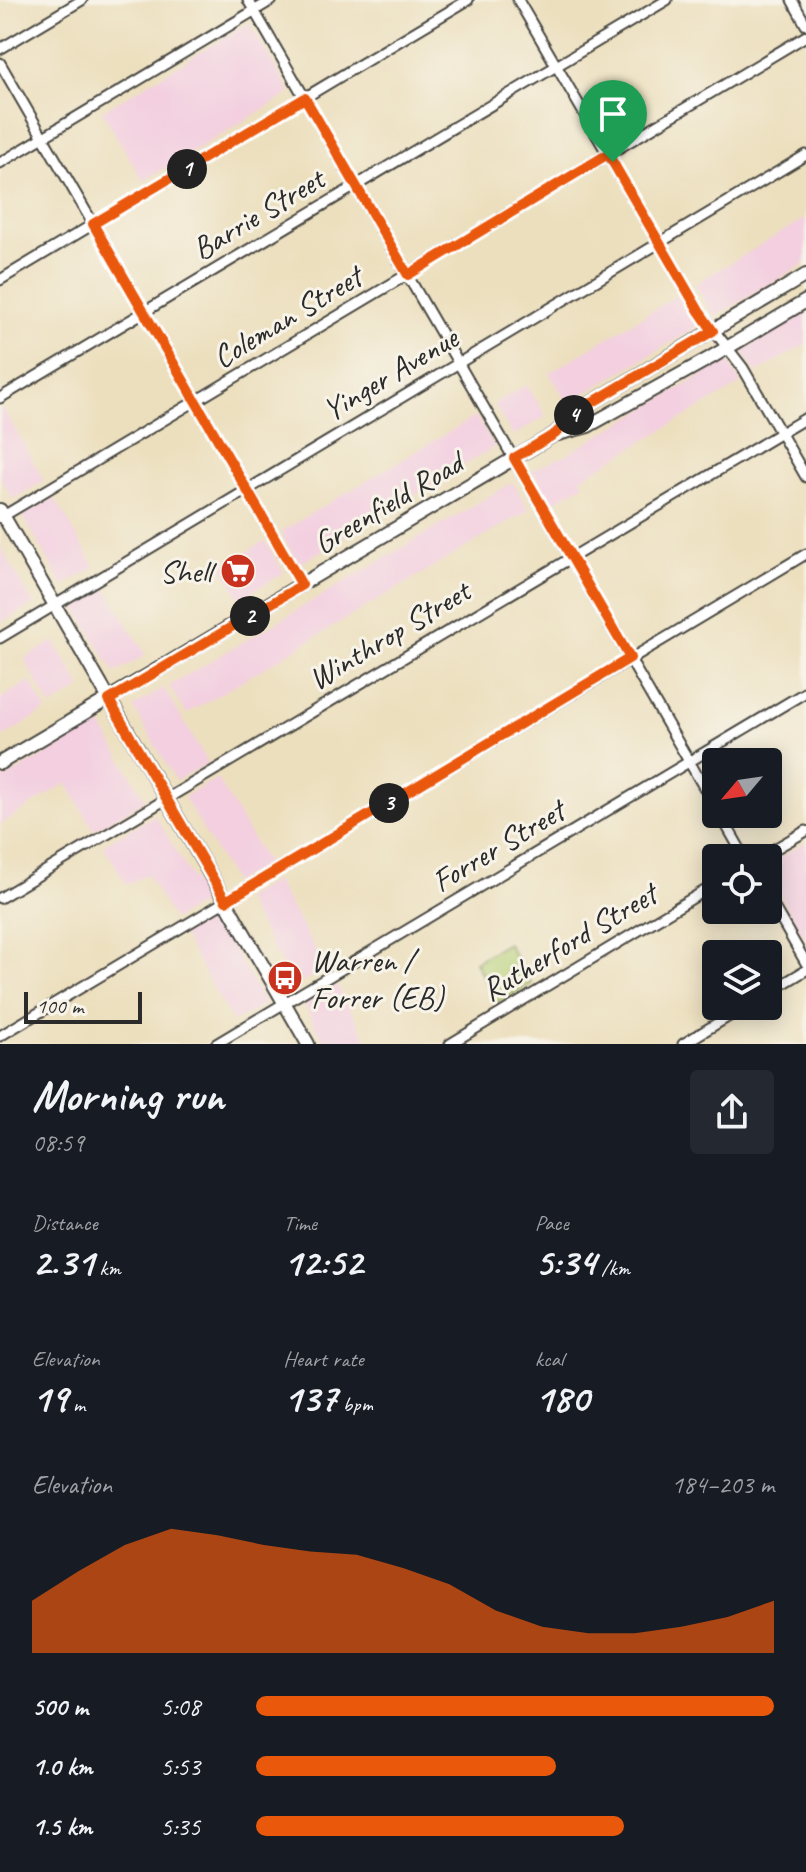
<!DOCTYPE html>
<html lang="en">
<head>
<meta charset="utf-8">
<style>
  :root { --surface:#171b24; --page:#242831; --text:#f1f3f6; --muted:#9ea1a6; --accent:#ea580c }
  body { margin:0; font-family:Caveat,sans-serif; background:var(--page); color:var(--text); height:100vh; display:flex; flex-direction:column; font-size:30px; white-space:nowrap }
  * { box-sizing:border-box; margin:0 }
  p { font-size:26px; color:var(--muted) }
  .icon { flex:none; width:44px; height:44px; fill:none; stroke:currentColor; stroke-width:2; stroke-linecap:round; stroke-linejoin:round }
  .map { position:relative; height:1044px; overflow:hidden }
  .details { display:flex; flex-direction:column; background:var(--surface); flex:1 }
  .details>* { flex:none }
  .needle { width:52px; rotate:241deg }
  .fabs { position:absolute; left:702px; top:748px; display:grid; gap:16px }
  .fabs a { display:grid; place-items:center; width:80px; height:80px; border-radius:8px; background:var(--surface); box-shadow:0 4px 20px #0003; font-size:40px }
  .scale { position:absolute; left:24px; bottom:20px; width:118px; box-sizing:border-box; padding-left:8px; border:4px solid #2b2b2b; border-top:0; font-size:22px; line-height:28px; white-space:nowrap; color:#2b2b2b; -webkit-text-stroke:6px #f7f3e8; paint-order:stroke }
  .pin { position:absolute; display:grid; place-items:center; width:68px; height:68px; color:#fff; margin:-82px -34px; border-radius:50% 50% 50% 0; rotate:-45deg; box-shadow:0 0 8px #0007 }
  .pin .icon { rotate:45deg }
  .km { position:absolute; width:40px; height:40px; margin:-20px; border-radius:50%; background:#222; color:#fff; font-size:22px; line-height:40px; text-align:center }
  .round { display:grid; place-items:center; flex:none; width:84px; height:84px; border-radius:8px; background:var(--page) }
  .summary { display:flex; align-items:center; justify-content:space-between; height:136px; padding:0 32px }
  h1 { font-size:44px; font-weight:800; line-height:60px }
  .stats { display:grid; grid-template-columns:repeat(3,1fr); gap:12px; height:136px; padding:8px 32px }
  .stats div { display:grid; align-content:center }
  .stats b { font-size:40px; font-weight:800 }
  .stats small { font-size:22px; font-weight:400 }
  .stats p { font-size:22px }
  .chart { height:224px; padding:16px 32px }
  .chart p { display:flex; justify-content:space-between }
  .chart svg { width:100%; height:144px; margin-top:8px; fill:var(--accent); opacity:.7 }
  ul { padding:0 32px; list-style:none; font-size:26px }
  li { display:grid; grid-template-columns:128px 96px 1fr; align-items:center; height:60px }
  li i { height:20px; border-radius:10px; background:var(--accent) }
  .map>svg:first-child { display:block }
</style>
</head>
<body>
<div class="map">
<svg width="806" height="1044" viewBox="0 0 806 1044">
  <rect width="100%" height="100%" fill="#f7f3e8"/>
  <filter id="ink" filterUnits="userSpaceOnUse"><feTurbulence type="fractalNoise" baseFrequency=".0125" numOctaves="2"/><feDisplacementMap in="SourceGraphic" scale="16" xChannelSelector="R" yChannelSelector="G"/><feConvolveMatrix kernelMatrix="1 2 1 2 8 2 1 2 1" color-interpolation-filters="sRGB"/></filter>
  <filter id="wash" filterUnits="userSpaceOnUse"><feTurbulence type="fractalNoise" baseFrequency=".006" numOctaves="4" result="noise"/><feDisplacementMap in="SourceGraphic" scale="32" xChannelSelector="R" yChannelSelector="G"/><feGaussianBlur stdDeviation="1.8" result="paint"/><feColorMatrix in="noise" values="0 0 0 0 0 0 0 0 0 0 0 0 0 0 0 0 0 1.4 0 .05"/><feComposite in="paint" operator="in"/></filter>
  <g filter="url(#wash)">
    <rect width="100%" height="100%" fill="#ecdfbd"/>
    <g fill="#f3cfe0">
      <path d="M249,23L291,93L143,181L102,111Z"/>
      <path d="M806,218V263L714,317L695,284Z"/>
      <path d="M678,295L697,327L568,403L549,373Z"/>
      <path d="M806,313V344L756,373L742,350Z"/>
      <path d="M728,360L741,384L581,478L584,484L552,503L532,470L566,455Z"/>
      <path d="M527,385L546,416L513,436L494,404Z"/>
      <path d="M3,408L44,481L13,499L0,477V410Z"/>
      <path d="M476,416L495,447L299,564L280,532Z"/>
      <path d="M513,482L529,510L186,714L169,686Z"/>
      <path d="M54,497L95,567L63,586L22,515Z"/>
      <path d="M265,541L284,573L240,598L222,567Z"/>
      <path d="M0,546L34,604L2,622L0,619Z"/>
      <path d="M105,586L146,655L115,673L74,604Z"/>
      <path d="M54,641L82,688L51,707L24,659Z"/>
      <path d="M30,681L47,710L0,739V699Z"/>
      <path d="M164,688L208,763L176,781L133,707Z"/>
      <path d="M100,723L146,800L94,830L67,783L0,825V781Z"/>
      <path d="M217,778L267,864L234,883L184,797Z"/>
      <path d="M155,815L205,901L173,920L147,874L127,885L103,845Z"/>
      <path d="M806,842V940L768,875V864Z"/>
      <path d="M275,881L326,968L295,987L244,899Z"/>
      <path d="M214,916L265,1004L233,1022L182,935Z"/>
      <path d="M335,983L370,1044H326L302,1002Z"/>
    </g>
    <path fill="#b6cf74" stroke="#707d50" stroke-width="2" d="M507,943L531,984L498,1003L475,962Z"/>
  </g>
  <g filter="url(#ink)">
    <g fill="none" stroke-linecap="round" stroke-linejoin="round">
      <defs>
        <g id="street">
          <path d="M248,0L716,808"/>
          <path d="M518,0L699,311L743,368L806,477"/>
          <path d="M792,0L806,25"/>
          <path d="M0,49L82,0"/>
          <path d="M0,63L302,585"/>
          <path d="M0,163L272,0"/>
          <path d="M0,280L468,0"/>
          <path d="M0,398L667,0"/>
          <path d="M0,518L806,36"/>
          <path d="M0,638L806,155"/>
          <path d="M720,814L745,858"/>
          <path d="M759,858L806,831"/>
          <path d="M768,897L806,963"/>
          <path d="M0,898L806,418"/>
          <path d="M768,993L806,970"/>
          <path d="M0,1036L806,554"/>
          <path d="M216,1044L806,692"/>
          <path d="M450,1044L716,884"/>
          <path d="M683,1044L746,1006"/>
        </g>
        <g id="secondary">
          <path d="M558,434L588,426L710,358L806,301"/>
          <path d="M0,510L308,1044"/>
          <path d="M0,763L555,434L578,411L806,275"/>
        </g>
      </defs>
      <use href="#street" stroke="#484641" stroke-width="13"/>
      <use href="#secondary" stroke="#484641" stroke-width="16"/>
      <use href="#street" stroke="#fff" stroke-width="9"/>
      <use href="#secondary" stroke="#fff" stroke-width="12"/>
    </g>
  </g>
  <g fill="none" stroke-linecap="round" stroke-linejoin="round" filter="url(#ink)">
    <defs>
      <path id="route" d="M305,98L408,275L608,154L699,311L713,331L578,411L555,434L514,458L630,658L226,901L109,700L302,585L93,224Z"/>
    </defs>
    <use href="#route" stroke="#fff" stroke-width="16"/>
    <use href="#route" stroke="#ea580c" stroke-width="10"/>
  </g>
  <defs>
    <symbol id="supermarket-disc" viewBox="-11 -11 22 22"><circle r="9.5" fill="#c8321e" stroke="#f7f3e8"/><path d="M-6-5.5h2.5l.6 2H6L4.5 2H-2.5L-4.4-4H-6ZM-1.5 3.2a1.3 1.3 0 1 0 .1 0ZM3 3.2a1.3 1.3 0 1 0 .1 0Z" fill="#fff"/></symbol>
    <symbol id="bus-disc" viewBox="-11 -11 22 22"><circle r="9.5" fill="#c8321e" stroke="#f7f3e8"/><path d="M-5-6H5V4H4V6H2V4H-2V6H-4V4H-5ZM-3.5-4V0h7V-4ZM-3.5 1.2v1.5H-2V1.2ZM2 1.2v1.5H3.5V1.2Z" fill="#fff"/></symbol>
  </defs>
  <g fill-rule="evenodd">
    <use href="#supermarket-disc" x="218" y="551" width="40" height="40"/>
    <use href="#bus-disc" x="265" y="958" width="40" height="40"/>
  </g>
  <g text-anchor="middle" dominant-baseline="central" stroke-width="6" stroke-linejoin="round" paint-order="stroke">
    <g font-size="32" fill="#2b2b2b" stroke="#f7f3e8">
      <text transform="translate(258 214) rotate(-31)">Barrie Street</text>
      <text transform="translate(287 317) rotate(-31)">Coleman Street</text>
      <text transform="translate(390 374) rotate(-31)">Yinger Avenue</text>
      <text transform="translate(388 503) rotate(-31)">Greenfield Road</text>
      <text transform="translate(389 635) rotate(-31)">Winthrop Street</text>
      <text transform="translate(498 846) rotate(-31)">Forrer Street</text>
      <text transform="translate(569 942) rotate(-31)">Rutherford Street</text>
    </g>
    <g font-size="32" fill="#2b2b2b" stroke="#f7f3e8" text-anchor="end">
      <text x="212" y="571">Shell</text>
      <text x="311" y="960" text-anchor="start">Warren /<tspan x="311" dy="37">Forrer (EB)</tspan></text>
    </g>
  </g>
</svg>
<div class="fabs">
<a><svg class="needle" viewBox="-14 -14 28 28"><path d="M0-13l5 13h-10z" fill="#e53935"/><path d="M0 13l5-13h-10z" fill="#9ea1a6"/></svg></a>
<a><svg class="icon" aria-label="locate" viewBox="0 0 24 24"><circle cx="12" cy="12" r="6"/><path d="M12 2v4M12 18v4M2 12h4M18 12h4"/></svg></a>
<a><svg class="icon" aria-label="layers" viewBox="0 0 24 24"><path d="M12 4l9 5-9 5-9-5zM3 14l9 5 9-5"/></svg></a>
</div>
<div class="scale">100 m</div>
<div class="pin" style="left:613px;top:162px;background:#1e9e55"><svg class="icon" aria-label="arrive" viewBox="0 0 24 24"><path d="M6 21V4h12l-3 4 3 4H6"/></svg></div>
<b class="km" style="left:187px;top:169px">1</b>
<b class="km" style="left:250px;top:616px">2</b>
<b class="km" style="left:389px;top:803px">3</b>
<b class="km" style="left:574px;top:415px">4</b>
</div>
<section class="details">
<div class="summary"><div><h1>Morning run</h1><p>08:59</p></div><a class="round"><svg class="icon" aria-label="share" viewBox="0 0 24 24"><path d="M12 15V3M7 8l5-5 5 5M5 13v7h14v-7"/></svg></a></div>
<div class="stats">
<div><p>Distance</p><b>2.31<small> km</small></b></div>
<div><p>Time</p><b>12:52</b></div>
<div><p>Pace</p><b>5:34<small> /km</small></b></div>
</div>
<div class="stats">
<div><p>Elevation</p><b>19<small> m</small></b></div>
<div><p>Heart rate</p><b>137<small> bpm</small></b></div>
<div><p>kcal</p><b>180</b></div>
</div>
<div class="chart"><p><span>Elevation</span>184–203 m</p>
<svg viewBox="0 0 160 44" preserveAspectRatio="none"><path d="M0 44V28L10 19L20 11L30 6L40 8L50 11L60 13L70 14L80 18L90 23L100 31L110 36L120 38L130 38L140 36L150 33L160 28V44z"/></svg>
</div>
<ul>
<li><b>500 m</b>5:08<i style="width:100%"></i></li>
<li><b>1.0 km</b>5:53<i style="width:58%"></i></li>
<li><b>1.5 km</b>5:35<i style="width:71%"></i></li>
</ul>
</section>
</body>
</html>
